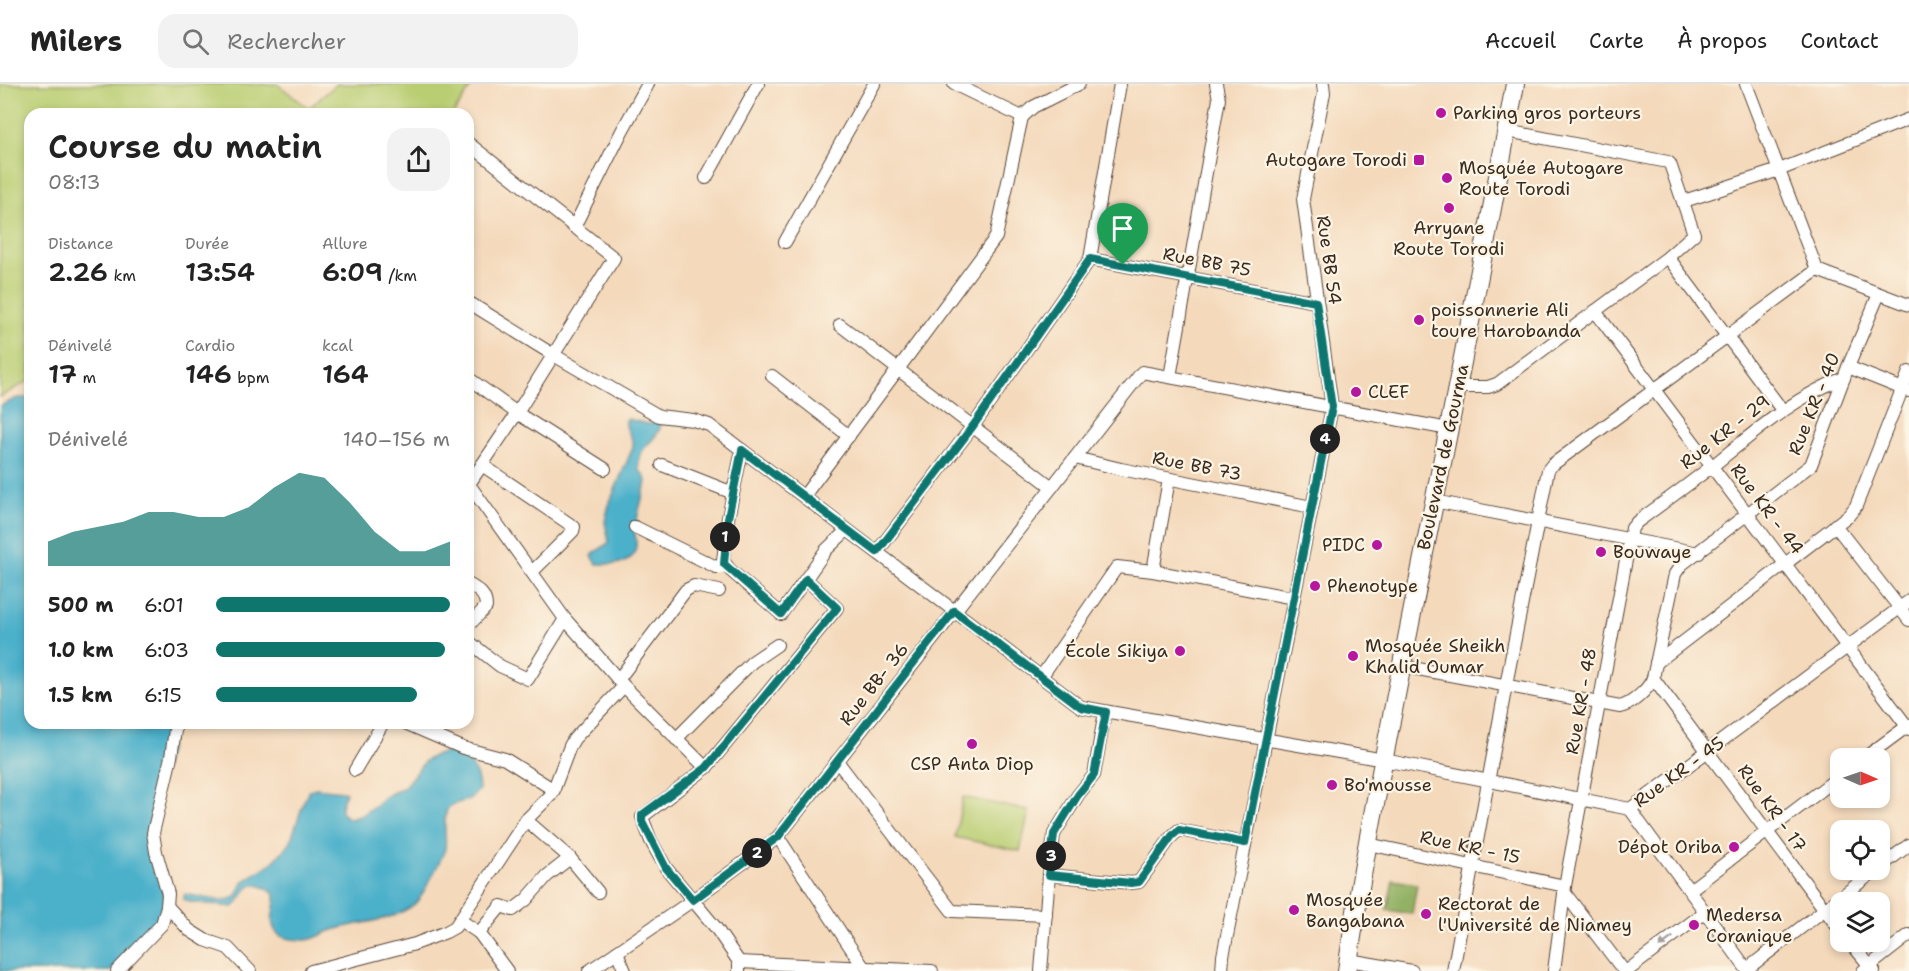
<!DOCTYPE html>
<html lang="fr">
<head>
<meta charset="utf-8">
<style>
  :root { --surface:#fff; --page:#f2f2f2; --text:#222; --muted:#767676; --line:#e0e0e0; --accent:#0f766e }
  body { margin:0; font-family:"Shantell Sans",sans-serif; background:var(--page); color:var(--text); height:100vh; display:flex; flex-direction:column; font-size:22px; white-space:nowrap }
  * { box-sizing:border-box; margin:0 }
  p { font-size:20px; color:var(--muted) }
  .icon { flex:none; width:33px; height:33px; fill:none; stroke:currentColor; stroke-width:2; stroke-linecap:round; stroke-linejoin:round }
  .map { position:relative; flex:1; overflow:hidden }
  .details { position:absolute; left:24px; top:24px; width:450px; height:621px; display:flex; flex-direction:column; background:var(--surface); border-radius:18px; box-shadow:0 3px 9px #0003 }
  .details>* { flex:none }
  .needle { width:39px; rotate:92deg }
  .fabs { position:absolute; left:1830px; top:664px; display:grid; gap:12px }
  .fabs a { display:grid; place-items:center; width:60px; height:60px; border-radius:12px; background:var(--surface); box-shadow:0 3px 9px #0003; font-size:30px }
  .pin { position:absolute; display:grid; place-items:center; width:51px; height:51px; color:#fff; margin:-62px -26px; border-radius:50% 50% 50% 0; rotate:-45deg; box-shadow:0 0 6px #0007 }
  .pin .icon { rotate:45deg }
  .km { position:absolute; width:30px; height:30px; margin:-15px; border-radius:50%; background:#222; color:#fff; font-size:16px; line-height:30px; text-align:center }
  .round { display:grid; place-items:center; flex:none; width:63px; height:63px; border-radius:18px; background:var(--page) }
  .summary { display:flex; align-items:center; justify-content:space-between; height:102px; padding:0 24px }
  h1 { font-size:33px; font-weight:600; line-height:45px }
  .metrics { display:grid; grid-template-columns:repeat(3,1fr); gap:9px; height:102px; padding:6px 24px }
  .metrics div { display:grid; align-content:center }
  .metrics b { font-size:26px; font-weight:600 }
  .metrics small { font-size:16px; font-weight:400 }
  .metrics p { font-size:16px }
  .chart { height:168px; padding:12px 24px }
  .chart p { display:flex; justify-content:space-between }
  .chart svg { width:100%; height:108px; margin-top:6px; fill:var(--accent); opacity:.7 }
  ul { padding:0 24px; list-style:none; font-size:20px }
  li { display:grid; grid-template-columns:96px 72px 1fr; align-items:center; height:45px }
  li i { height:15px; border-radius:8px; background:var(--accent) }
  header { display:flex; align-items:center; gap:36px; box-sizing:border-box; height:84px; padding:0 30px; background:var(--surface); border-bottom:2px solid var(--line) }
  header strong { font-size:28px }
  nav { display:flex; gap:33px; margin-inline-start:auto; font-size:21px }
  .search { width:420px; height:54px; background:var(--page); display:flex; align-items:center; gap:15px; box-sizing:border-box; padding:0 21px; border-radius:18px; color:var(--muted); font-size:22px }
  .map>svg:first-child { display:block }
</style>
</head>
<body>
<header>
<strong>Milers</strong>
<div class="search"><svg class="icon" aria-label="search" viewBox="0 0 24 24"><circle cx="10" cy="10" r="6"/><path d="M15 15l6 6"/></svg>Rechercher</div>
<nav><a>Accueil</a><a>Carte</a><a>À propos</a><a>Contact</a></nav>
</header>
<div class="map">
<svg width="1909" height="887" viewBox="0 0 1909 887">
  <rect width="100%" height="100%" fill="#fcf5e5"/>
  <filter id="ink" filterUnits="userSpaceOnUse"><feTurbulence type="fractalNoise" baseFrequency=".0167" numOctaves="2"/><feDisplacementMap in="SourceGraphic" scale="12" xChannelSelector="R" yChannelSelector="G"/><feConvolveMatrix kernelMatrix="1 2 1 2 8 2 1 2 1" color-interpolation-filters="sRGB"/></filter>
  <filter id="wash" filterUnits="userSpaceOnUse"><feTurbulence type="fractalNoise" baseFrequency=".008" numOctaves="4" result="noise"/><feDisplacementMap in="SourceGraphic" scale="24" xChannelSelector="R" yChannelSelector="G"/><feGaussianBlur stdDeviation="1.35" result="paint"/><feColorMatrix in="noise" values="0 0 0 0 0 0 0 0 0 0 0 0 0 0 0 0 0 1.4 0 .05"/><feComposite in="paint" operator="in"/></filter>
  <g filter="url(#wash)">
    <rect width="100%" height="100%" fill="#f4d9bb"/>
    <g fill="#b9ce72" stroke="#7a7c48" stroke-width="1.5">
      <path d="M0,0H277L309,24L337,0H473L453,30H30V296L0,313Z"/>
      <path d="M963,713L1029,727L1020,767L955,753Z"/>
    </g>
    <path fill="#92b164" stroke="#666e41" stroke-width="1.5" d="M1393,796L1417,800L1412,830L1387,826Z"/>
    <g fill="#4bb0ca" stroke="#436d74" stroke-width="1.5">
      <path d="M17,314H30V639H172L169,667L147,748L149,763L165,813L162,829L111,887H0V322Z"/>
      <path d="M628,335L648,340L660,338L661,341C655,362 636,360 639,386L644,391L646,397C643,413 638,428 635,444C634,450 637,456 636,463C632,483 613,480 597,480L592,472C596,465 604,464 609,458L605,438L609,420L633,363C634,352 624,347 626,336Z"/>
      <path d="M448,668C467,672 479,686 479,706C476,709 473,713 469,715C463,719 453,718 448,724C442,733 447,755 445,765C444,771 421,814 417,818C394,839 358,837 330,847C321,850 315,856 305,856C297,856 284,855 278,850C266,838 277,823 275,811C270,805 265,803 257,801C245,799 242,817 233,823L190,818L183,815L185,810L223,817L236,813L244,797L273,778L290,759L304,717L309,707L315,704L343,707L346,708C342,722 335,726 349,735L360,732L378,719L384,713L404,703L425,677L433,672Z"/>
    </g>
  </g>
  <g filter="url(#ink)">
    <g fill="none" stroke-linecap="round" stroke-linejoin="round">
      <defs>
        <g id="minor">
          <path d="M954,0L1022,33"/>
          <path d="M1746,0L1817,186L1909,221"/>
          <path d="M1022,33L1033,23L1079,0"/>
          <path d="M468,59L614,174L517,329L469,400"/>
          <path d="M706,94L758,0"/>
          <path d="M1684,117L1779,86L1909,35"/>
          <path d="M574,143L622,47L648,0"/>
          <path d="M785,158L874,0"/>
          <path d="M1668,173L1782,326"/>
          <path d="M1090,175L1316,218"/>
          <path d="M468,218L552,270L659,332L693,336L709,341L1081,623L1373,674"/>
          <path d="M1595,227L1909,645"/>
          <path d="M840,241L1052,403"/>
          <path d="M1848,283L1908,307"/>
          <path d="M772,292L849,352"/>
          <path d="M1170,293L1219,15L1216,0"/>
          <path d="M468,294L517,329L605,385"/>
          <path d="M1458,303H1488L1497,300L1668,173L1694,150L1670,80L1668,78L1507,47"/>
          <path d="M742,366L728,434L723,477L730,486L781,530L826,466L847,446"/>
          <path d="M1075,374L1121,385L1312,423"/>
          <path d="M482,381L574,443L573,447L532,488"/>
          <path d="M662,381L733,409"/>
          <path d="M468,399L565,535L624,602L706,684"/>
          <path d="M804,412L996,153L1022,33"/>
          <path d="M1434,417L1699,469"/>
          <path d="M1835,441L1909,536"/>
          <path d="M635,443L716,483H722L724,481"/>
          <path d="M877,468L973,342L1090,175L1120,0"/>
          <path d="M1153,487L1169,395"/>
          <path d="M468,500C478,506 486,510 486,523L468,542"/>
          <path d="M468,557L500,582L528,595L565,535"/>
          <path d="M1656,579L1849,431L1856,422L1909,288"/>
          <path d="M1402,582L1620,623C1632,620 1648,606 1653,594L1675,490L1681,481L1811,381L1848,283L1879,210"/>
          <path d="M1041,593L1117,483L1153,487L1294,514"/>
          <path d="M1653,594L1840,846"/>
          <path d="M618,596L686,506L694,502L719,507"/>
          <path d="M405,639L463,664L505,675L554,706"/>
          <path d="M676,655L752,578L777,561"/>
          <path d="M1863,675L1909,641"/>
          <path d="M1384,676L1630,725L1909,517"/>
          <path d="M837,677L952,827L1046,831"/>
          <path d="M355,686L383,639"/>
          <path d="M1630,725L1748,887"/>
          <path d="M778,753L864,884"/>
          <path d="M1368,760L1565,802"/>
          <path d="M570,774L598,808"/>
          <path d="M1880,783L1909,761"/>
          <path d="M1049,791L1131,799L1139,798L1172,752L1179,746L1245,759"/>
          <path d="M1690,806L1840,692"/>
          <path d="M1564,808L1624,887"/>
          <path d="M167,822L189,846L205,856L228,864L250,887"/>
          <path d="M460,836L479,849L501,822L513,826L526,816L547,792L570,774L526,736"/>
          <path d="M479,849L507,887"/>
          <path d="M1850,858L1874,887"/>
          <path d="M617,868L625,887"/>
          <path d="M1349,876L1412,887"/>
          <path d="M739,878L932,887"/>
          <path d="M1747,885L1876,786"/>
          <path d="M117,887L162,840L167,822L168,810L156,768L153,749L171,673L176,639"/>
          <path d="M311,887L415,860L446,848L455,843L526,736L552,710L570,662L574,655L624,602"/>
          <path d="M589,887L693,816L778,753L1142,288L1438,343"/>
          <path d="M739,887V878L716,844L666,784L651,757L642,733L706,684L837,524L806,495"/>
          <path d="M1041,887L1049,791L1054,750L1078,711L1094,691L1105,628"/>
          <path d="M1222,887L1223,872L1332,323L1303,115L1324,9L1323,0"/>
          <path d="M1453,887L1506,601L1548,386L1552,381L1817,186"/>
          <path d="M1554,887L1565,802L1632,444L1637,438C1663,419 1689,400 1715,380C1756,347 1794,313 1844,294"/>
          <path d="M1627,887L1705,828"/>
          <path d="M1863,887L1909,851"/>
        </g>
        <path id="highway" d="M1347,887C1360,793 1379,699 1397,606C1436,404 1479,203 1515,0"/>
      </defs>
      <use href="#minor" stroke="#574436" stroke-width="14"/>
      <use href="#highway" stroke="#574436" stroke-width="20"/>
      <use href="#minor" stroke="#fff" stroke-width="12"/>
      <use href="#highway" stroke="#fff" stroke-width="18"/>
    </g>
    <defs><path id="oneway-solid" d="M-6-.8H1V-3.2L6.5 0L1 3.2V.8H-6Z" transform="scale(1.5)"/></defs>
    <use fill="#a79f9a" href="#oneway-solid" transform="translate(1666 858) rotate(143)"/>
  </g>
  <g fill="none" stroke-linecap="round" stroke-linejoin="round" filter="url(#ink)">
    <defs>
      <path id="route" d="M1090,175L1316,218L1332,323L1245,759L1179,746L1172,752L1139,798L1131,799L1049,791L1054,750L1078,711L1094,691L1106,628L1081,623L954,527L778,753L693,816L666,784L642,737V731L706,684L837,524L806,495L781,530L724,480L728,434L742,366L877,468L973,342Z"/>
    </defs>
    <use href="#route" stroke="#fff" stroke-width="12"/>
    <use href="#route" stroke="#0f766e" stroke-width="8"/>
  </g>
  <g fill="#b5179e" stroke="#fcf5e5" stroke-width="2">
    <circle cx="1441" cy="29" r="6"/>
    <rect x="1413" y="70" width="12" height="12" rx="3"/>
    <circle cx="1447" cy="94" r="6"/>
    <circle cx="1449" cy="124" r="6"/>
    <circle cx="1419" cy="236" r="6"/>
    <circle cx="1356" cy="308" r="6"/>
    <circle cx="1377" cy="461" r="6"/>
    <circle cx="1601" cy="468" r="6"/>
    <circle cx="1315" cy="502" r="6"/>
    <circle cx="1180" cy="567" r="6"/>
    <circle cx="1353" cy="572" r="6"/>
    <circle cx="972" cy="660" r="6"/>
    <circle cx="1332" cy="701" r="6"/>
    <circle cx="1734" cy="763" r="6"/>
    <circle cx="1294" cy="826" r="6"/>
    <circle cx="1426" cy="830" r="6"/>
    <circle cx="1694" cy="841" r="6"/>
  </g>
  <g text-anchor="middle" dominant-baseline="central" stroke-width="4.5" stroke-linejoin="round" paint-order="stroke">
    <g font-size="18" fill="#3b2a1e" stroke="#fcf5e5" text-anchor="start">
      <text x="1453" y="29">Parking gros porteurs</text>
      <text x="1407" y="76" text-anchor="end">Autogare Torodi</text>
      <text x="1459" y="84">Mosquée Autogare<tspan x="1459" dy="21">Route Torodi</tspan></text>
      <text x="1449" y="144" text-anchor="middle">Arryane<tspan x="1449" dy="21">Route Torodi</tspan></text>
      <text x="1431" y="226">poissonnerie Ali<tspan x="1431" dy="21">toure Harobanda</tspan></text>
      <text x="1368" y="308">CLEF</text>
      <text x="1365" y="461" text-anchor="end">PIDC</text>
      <text x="1613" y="468">Bouwaye</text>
      <text x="1327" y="502">Phenotype</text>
      <text x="1365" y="562">Mosquée Sheikh<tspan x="1365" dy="21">Khalid Oumar</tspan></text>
      <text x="1168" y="567" text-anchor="end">École Sikiya</text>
      <text x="972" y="680" text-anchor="middle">CSP Anta Diop</text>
      <text x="1344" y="701">Bo'mousse</text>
      <text x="1722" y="763" text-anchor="end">Dépot Oriba</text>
      <text x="1306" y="816">Mosquée<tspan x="1306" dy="21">Bangabana</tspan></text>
      <text x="1438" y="820">Rectorat de<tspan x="1438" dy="21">l'Université de Niamey</tspan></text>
      <text x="1706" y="831">Medersa<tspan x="1706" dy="21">Coranique</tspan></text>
    </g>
    <g font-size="18" fill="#3b2a1e" stroke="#fcf5e5">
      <text transform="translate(1329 176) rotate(82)">Rue BB 54</text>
      <text transform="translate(1207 178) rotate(11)">Rue BB 75</text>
      <text transform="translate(1814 320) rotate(-68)">Rue KR - 40</text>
      <text transform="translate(1725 348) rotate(-38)">Rue KR - 29</text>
      <text transform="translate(1443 373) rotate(-78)">Boulevard de Gourma</text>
      <text transform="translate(1197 382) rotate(11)">Rue BB 73</text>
      <text transform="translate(1767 425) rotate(53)">Rue KR - 44</text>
      <text transform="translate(874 600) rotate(-52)">Rue BB- 36</text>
      <text transform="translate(1581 617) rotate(-80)">Rue KR - 48</text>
      <text transform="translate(1679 688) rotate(-36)">Rue KR - 45</text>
      <text transform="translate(1772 724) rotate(54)">Rue KR - 17</text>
      <text transform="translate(1470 763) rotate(12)">Rue KR - 15</text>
    </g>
  </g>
</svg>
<div class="fabs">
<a><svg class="needle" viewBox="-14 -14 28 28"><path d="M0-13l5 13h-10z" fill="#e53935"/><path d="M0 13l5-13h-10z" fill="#767676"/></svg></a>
<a><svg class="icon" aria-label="locate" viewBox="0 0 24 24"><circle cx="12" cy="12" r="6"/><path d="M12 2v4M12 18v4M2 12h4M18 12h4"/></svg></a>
<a><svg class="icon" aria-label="layers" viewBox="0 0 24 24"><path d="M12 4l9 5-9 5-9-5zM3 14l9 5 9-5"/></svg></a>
</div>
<div class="pin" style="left:1123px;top:181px;background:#1e9e55"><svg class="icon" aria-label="arrive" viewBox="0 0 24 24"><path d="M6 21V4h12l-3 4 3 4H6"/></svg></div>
<b class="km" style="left:725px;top:453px">1</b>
<b class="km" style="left:757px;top:769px">2</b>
<b class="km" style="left:1051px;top:772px">3</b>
<b class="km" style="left:1325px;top:355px">4</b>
<section class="details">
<div class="summary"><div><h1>Course du matin</h1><p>08:13</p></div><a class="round"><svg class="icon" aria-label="share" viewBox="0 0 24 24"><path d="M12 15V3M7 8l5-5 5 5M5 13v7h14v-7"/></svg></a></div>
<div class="metrics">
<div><p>Distance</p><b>2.26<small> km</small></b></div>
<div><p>Durée</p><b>13:54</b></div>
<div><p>Allure</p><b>6:09<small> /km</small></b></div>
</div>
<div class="metrics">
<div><p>Dénivelé</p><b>17<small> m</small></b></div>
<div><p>Cardio</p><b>146<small> bpm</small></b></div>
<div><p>kcal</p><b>164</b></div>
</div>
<div class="chart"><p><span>Dénivelé</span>140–156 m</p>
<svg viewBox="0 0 160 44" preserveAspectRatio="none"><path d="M0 44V34L10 30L20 28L30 26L40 22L50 22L60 24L70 24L80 20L90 12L100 6L110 8L120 18L130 30L140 38L150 38L160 34V44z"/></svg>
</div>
<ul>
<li><b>500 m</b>6:01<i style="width:100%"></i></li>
<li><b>1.0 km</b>6:03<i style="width:98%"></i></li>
<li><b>1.5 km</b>6:15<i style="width:86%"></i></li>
</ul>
</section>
</div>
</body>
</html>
